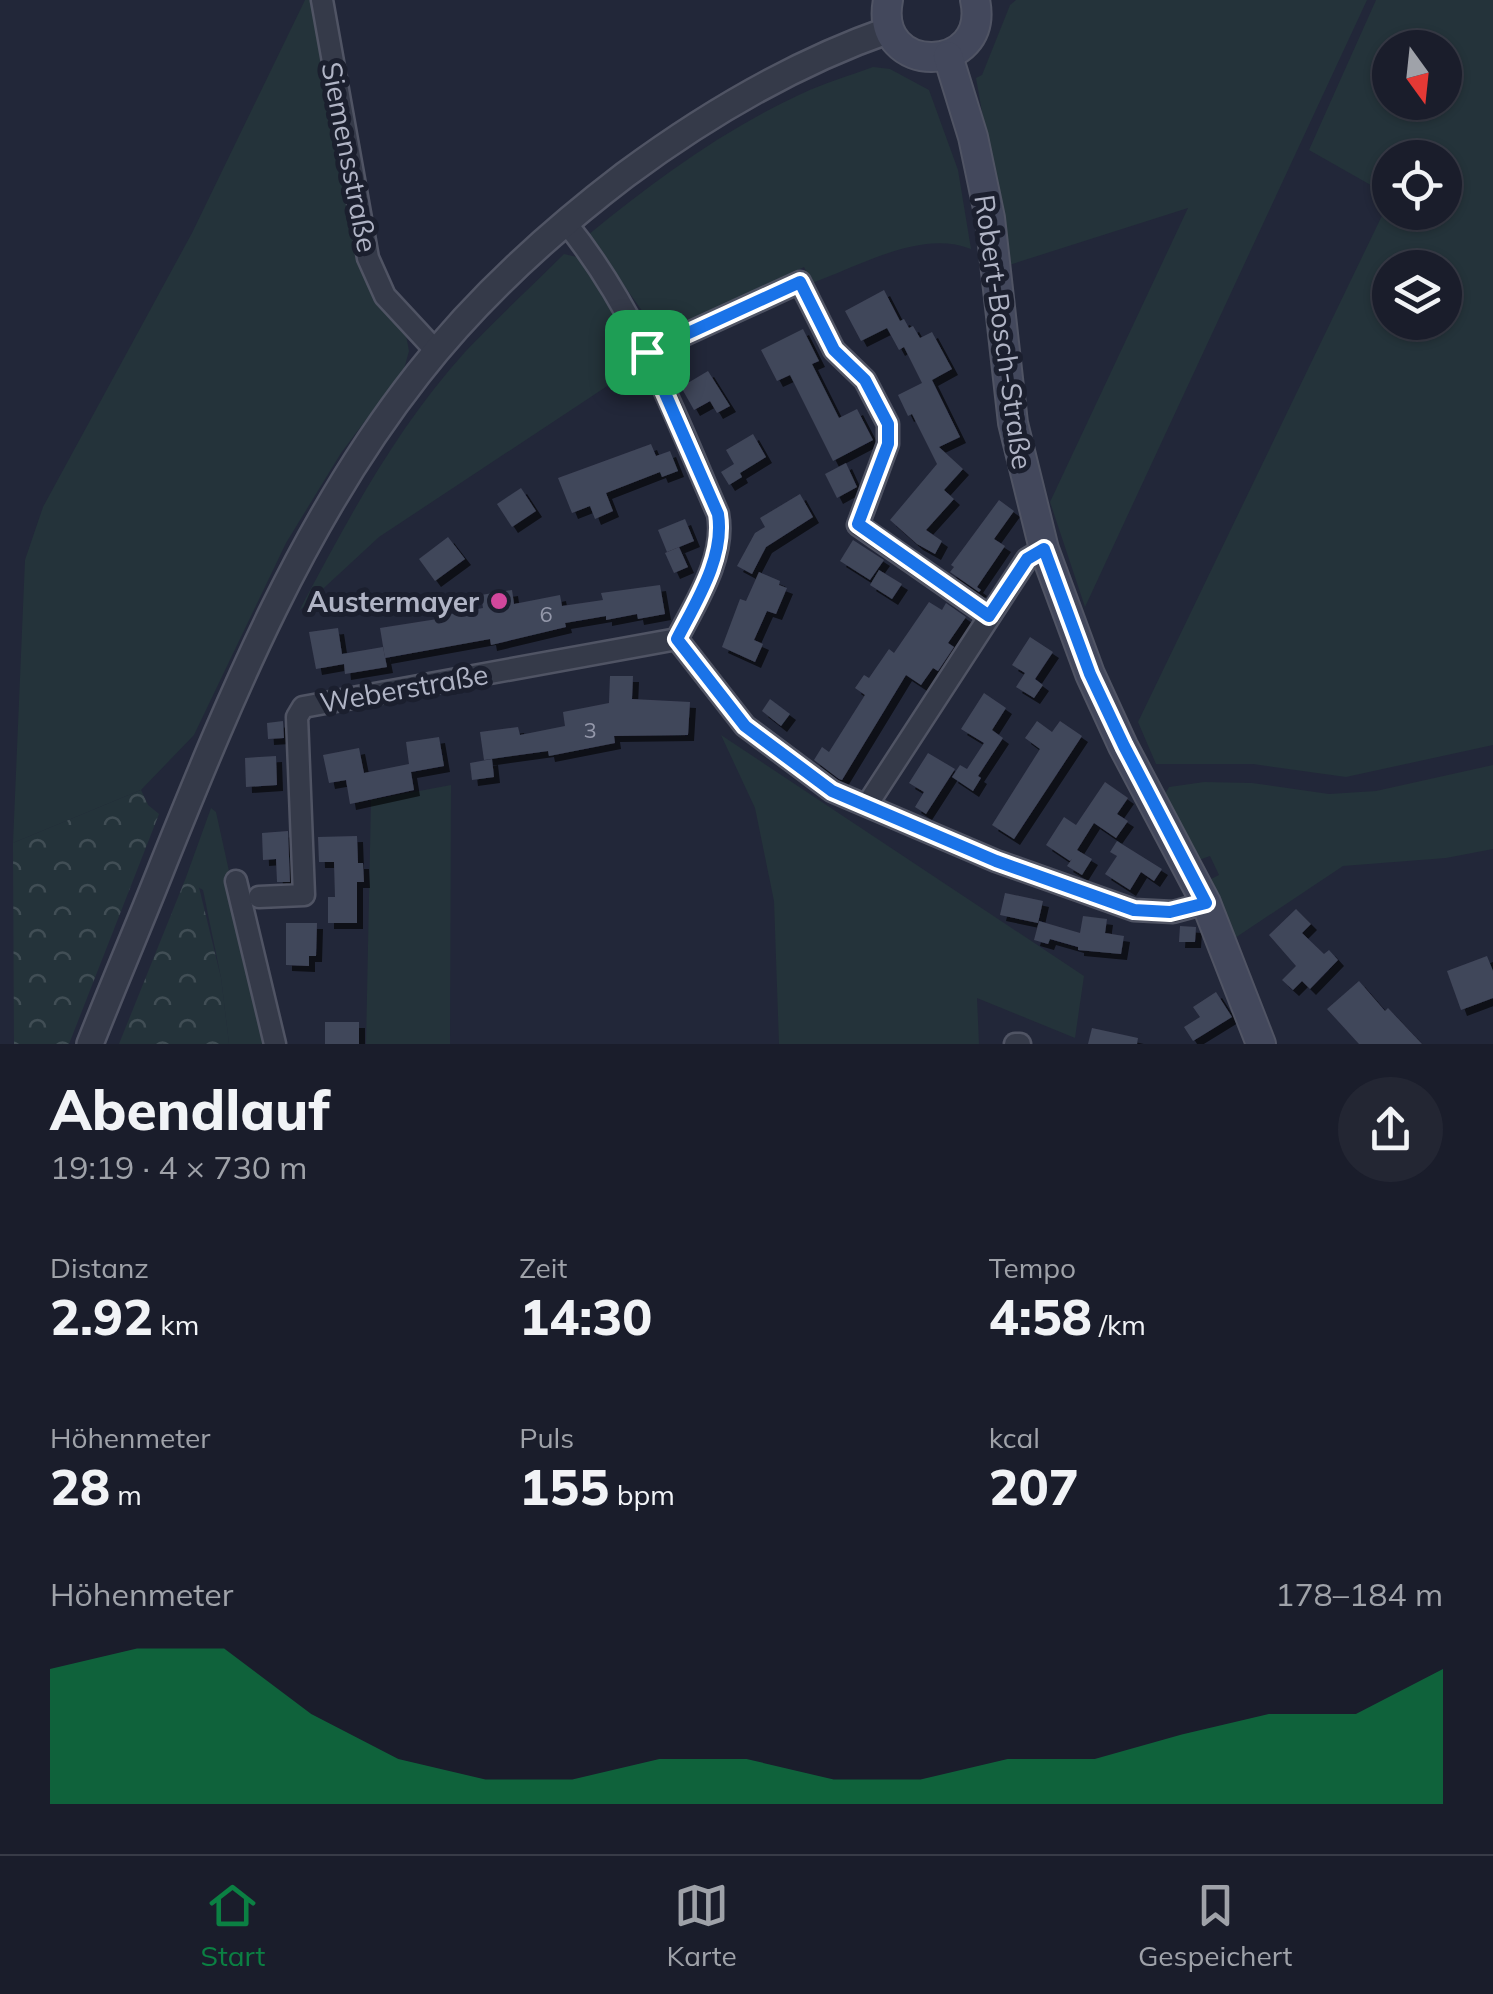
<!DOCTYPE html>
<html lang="de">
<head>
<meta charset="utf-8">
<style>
  :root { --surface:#1a1d2b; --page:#232633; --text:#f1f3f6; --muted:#9fa2a9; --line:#383b47; --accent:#0b8043 }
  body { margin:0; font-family:Mulish,sans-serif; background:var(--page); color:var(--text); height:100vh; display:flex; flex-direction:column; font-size:38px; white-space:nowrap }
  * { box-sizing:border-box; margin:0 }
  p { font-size:32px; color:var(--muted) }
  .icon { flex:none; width:55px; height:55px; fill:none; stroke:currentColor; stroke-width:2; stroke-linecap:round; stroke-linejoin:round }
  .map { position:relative; height:1044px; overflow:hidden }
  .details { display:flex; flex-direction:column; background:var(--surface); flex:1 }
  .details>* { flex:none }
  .needle { width:65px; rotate:165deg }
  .buttons { position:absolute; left:1372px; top:30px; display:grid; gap:20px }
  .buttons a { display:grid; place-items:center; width:90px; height:90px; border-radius:50%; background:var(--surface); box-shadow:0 2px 8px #0004,0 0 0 2px var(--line); font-size:50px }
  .pin { position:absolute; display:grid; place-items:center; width:85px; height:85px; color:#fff; margin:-42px; border-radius:20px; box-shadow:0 5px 15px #0006 }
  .round { display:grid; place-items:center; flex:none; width:105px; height:105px; border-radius:52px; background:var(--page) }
  .overview { display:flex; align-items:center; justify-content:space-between; height:170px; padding:0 50px }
  h1 { font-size:55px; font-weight:800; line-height:75px }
  .figures { display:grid; grid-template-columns:repeat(3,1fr); gap:15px; height:170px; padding:10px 50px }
  .figures div { display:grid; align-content:center }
  .figures b { font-size:50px; font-weight:800 }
  .figures small { font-size:28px; font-weight:400 }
  .figures p { font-size:28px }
  .chart { height:280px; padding:20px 50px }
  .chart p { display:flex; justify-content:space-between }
  .chart svg { width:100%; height:180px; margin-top:10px; fill:var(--accent); opacity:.7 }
  .tab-bar { display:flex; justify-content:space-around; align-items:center; height:140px; border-top:2px solid var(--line); background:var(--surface); font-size:28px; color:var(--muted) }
  .tab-bar a { display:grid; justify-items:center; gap:5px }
  .tab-bar .current { color:var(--accent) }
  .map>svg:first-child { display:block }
</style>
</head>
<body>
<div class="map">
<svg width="1493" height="1044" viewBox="0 0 1493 1044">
  <defs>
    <pattern id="forest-crowns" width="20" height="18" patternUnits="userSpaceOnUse" patternTransform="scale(2.5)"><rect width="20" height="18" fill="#24333a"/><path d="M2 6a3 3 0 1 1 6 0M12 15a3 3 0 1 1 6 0" fill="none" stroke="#414e55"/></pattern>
    <filter id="shadow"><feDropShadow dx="6" dy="6" stdDeviation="0" flood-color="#0009"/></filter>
  </defs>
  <rect width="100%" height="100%" fill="#222739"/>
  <g fill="#24333a" fill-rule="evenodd">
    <path d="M305,0H316L346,172L405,330L409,351L404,369L341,453L286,543L194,735L141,790L13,843L25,560L43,507L192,233Z"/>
    <path d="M1016,0H1367L1085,607L1050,502L1188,208L1009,265L976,78L982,75L1010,5Z"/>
    <path d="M1376,0H1493V745L1346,777L1253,764H1156L1138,722L1390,199V212H1445V158H1390V196L1309,150ZM1390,48H1445V102H1390ZM1390,268H1445V322H1390Z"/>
    <path d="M873,67L890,69L929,90L958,170L971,249C921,229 860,266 812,283L804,267L660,336L588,235C654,181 723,130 801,94C824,83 849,76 873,67Z"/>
    <path d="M564,254L581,258L615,305L642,363L379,537L299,611C347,521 396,428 465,352C497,318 531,287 564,254Z"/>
    <path d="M721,735L1084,976L1075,1038L977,998L979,1044H779L774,901L755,808Z"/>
    <path d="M1493,765V849L1446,858L1343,866L1235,938L1209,880L1219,875L1210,856L1199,860L1165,794L1169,787L1204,782L1252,783L1329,794L1376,791Z"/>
    <path d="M451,785L450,1044H366L371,800Z"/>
    <path d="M211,808L216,812L267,1044H229L221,978L203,890L185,880Z"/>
  </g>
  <g fill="url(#forest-crowns)">
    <path d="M141,790L148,805L159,814L69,1044H14L13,843Z"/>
    <path d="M196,875L221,978L229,1044H119L185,880Z"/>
  </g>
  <g fill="#41465a" filter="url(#shadow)">
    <path d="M884,290L900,321L904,319L909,328L913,326L920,338L932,332L952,369L932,380L960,437L939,447L963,469L944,490L954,499L926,530L942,541L935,554L917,544L890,520L937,464L912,414L908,416L898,395L922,383L904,347L899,350L887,328L861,341L845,311Z"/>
    <path d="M803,329L819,361L812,364L839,418L857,409L873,440L833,461L790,375L777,381L761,350Z"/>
    <path d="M708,371L730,406L717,413L710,401L721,395L694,410L681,387Z"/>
    <path d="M753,434L766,457L740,473L742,477L729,485L721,472L734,464L726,450Z"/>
    <path d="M651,444L656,456L670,451L678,471L662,477L660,472L606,493L613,511L595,519L590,506L572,513L558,478Z"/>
    <path d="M846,463L857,487L837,498L825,474Z"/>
    <path d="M521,488L536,511L512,527L497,504Z"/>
    <path d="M800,494L813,517L766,547L752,574L737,566L755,533L765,527L760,518Z"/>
    <path d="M999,500L1014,511L994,539L1005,546L977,587L981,590L979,592L950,572L954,567L951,565Z"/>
    <path d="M685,519L694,541L667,552L658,530Z"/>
    <path d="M448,537L465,559L435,581L419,559Z"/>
    <path d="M853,540L884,560L870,580L840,561Z"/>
    <path d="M679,547L688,567L674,573L665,553Z"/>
    <path d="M879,570L902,584L892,599L870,585Z"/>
    <path d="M759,572L780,581L779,585L787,588L776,614L767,611L754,640L763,644L755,662L722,647L740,599L746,601Z"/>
    <path d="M660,585L665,614L638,619L637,614L606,620V616L565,623L566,627L491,645L490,639L385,658L380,628L450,617V614L483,608L481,595L512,590L514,604L560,595L562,606L603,600L601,593Z"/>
    <path d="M929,602L942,610L946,603L966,617L948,643L954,647L938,671L933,668L921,685L906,675L842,780L839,779L814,760L822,747L829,752L865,695L855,688L864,675L869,678L889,649L894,653Z"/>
    <path d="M338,628L342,654L383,647L387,667L345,674L344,664L316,669L309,632Z"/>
    <path d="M1030,637L1053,652L1035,679L1043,685L1034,698L1016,687L1025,673L1012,665Z"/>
    <path d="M610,676H633L632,699L690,702L688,735L614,736L615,743L549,756L548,751L484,760L480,732L518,727L520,735L565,726L563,712L609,703Z"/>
    <path d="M984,693L1006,708L992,730L1003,738L978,776L981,778L973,791L952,777L960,765L967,769L984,743L961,729Z"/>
    <path d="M770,699L790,714L781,726L762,711Z"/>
    <path d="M283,721L284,738L268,739L267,723Z"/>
    <path d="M1037,721L1052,732L1060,721L1082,736L1014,839L992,825L1040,749L1025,738Z"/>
    <path d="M439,737L444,766L411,772L414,790L350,804L346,780L329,783L323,755L359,748L364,773L409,764L406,742Z"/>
    <path d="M928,753L955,769L926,814L915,807L924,792L909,783Z"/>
    <path d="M276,756L277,785L246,787L245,758Z"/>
    <path d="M492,759L494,777L472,780L470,763Z"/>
    <path d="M1105,782L1128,798L1117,814L1128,821L1116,838L1094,823L1077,850L1092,859L1082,875L1067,866L1072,859L1070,861L1046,845L1064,817L1076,825Z"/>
    <path d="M288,831L290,882H277L276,859L263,860L262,833Z"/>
    <path d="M357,836L358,863H363L364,882H357V923H328V897H335L334,862H319L318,837Z"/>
    <path d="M1117,841L1162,869L1154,881L1141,872L1130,890L1105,874L1117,856L1110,852Z"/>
    <path d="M1005,893L1043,901L1038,923L1000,915Z"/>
    <path d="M1296,909L1311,924L1302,933L1324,954L1329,950L1338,960L1310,989L1302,981L1293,990L1282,980L1296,966L1269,935Z"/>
    <path d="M1083,916L1107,919L1105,933L1124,936L1121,954L1078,950V947L1050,939L1048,944L1034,940L1039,921L1080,933Z"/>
    <path d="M286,923H317L316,956H309V966L286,965Z"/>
    <path d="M1180,926L1196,927L1195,942H1179Z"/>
    <path d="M1487,956L1493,971V998L1461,1010L1447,971Z"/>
    <path d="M1359,981L1385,1011L1388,1008L1422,1044H1359L1327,1009Z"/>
    <path d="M1216,992L1232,1017L1193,1041L1184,1027L1200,1017L1193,1007Z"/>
    <rect x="325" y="1022" width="34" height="22"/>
    <path d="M1092,1028L1138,1038L1137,1044H1088Z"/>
  </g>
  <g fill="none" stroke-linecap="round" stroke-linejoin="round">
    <defs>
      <g id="minor">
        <path d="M322,0L368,258L385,296L436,351"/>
        <path d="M566,223C636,309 674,413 718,514C726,557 696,602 677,639L745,726L832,791L996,861L1134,910L1173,912L1206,903"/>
        <path d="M647,352L800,282L834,350L865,380L888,424V444L858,525L989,616"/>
        <path d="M867,805L1027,559L1044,549"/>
        <path d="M236,881L275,1044"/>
        <path d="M259,897L304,895L297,717L303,707L677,639"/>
        <path d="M1015,1044H1020"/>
      </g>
      <path id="tertiary" d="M90,1044C114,983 140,923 164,862C233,691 304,519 418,374C477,298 549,233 625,175C706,115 794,63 889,30"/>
      <g id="secondary">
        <path d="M888,0C873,77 991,75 975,0"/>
        <path d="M948,56L973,137L990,218L1013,423L1044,549L1090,674L1123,746L1206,903L1261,1044"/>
      </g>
    </defs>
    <use href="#minor" stroke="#505464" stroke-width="25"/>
    <use href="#tertiary" stroke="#505464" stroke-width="30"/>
    <use href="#secondary" stroke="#505464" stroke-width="32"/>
    <use href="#minor" stroke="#353a49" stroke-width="20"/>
    <use href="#tertiary" stroke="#353a49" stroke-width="25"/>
    <use href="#secondary" stroke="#43485c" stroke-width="28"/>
  </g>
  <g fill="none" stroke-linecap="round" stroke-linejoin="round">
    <defs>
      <path id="route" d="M800,282L834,350L865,380L888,424V444L858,524L989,616L1027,559L1044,549L1090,674L1124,746L1206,903L1170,912L1134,910L996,861L832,791L745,726L677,639C696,602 725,557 718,514L647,352Z"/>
    </defs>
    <use href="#route" stroke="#fff" stroke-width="20"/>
    <use href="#route" stroke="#1a73e8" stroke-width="12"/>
  </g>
  <circle fill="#d1479c" stroke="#1b1f2e" stroke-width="4" cx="499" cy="601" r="10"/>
  <g text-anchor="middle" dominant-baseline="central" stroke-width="10" stroke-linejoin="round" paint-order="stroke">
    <g font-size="22" fill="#9498aa">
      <text x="546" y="614">6</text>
      <text x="590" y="730">3</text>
    </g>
    <g font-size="28" fill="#b0b4c5" stroke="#1b1f2e">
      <text transform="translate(350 157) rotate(79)">Siemensstraße</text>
      <text transform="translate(1004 332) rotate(82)">Robert-Bosch-Straße</text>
      <text transform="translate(404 688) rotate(-10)">Weberstraße</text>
    </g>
    <g font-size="28" font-weight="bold" fill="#b0b4c5" stroke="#1b1f2e" text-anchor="end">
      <text x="479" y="601">Austermayer</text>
    </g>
  </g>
</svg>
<div class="buttons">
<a><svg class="needle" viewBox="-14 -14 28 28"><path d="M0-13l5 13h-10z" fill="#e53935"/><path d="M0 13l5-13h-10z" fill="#9fa2a9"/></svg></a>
<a><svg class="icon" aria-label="locate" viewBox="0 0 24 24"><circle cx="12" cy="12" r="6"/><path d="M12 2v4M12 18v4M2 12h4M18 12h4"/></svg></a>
<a><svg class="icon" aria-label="layers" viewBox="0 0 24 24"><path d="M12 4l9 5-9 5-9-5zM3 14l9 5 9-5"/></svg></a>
</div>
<div class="pin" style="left:647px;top:352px;background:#1e9e55"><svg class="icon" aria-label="arrive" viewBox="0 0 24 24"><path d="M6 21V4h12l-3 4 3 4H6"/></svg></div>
</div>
<section class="details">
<div class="overview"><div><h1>Abendlauf</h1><p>19:19 · 4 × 730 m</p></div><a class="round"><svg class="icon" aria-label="share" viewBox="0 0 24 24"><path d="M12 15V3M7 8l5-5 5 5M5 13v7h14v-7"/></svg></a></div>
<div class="figures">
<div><p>Distanz</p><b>2.92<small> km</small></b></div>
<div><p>Zeit</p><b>14:30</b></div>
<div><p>Tempo</p><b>4:58<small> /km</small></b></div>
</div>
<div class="figures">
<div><p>Höhenmeter</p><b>28<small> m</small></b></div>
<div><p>Puls</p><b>155<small> bpm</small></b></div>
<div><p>kcal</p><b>207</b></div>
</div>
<div class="chart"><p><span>Höhenmeter</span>178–184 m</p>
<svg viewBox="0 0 160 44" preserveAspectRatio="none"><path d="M0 44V11L10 6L20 6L30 22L40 33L50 38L60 38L70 33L80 33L90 38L100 38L110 33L120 33L130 27L140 22L150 22L160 11V44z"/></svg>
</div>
</section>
<nav class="tab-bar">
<a class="current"><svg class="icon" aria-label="home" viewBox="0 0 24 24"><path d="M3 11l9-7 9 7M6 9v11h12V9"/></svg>Start</a>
<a><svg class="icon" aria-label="map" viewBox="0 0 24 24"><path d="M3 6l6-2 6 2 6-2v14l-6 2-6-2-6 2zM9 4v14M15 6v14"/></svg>Karte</a>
<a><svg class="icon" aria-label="saved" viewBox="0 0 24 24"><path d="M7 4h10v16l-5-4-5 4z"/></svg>Gespeichert</a>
</nav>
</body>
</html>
